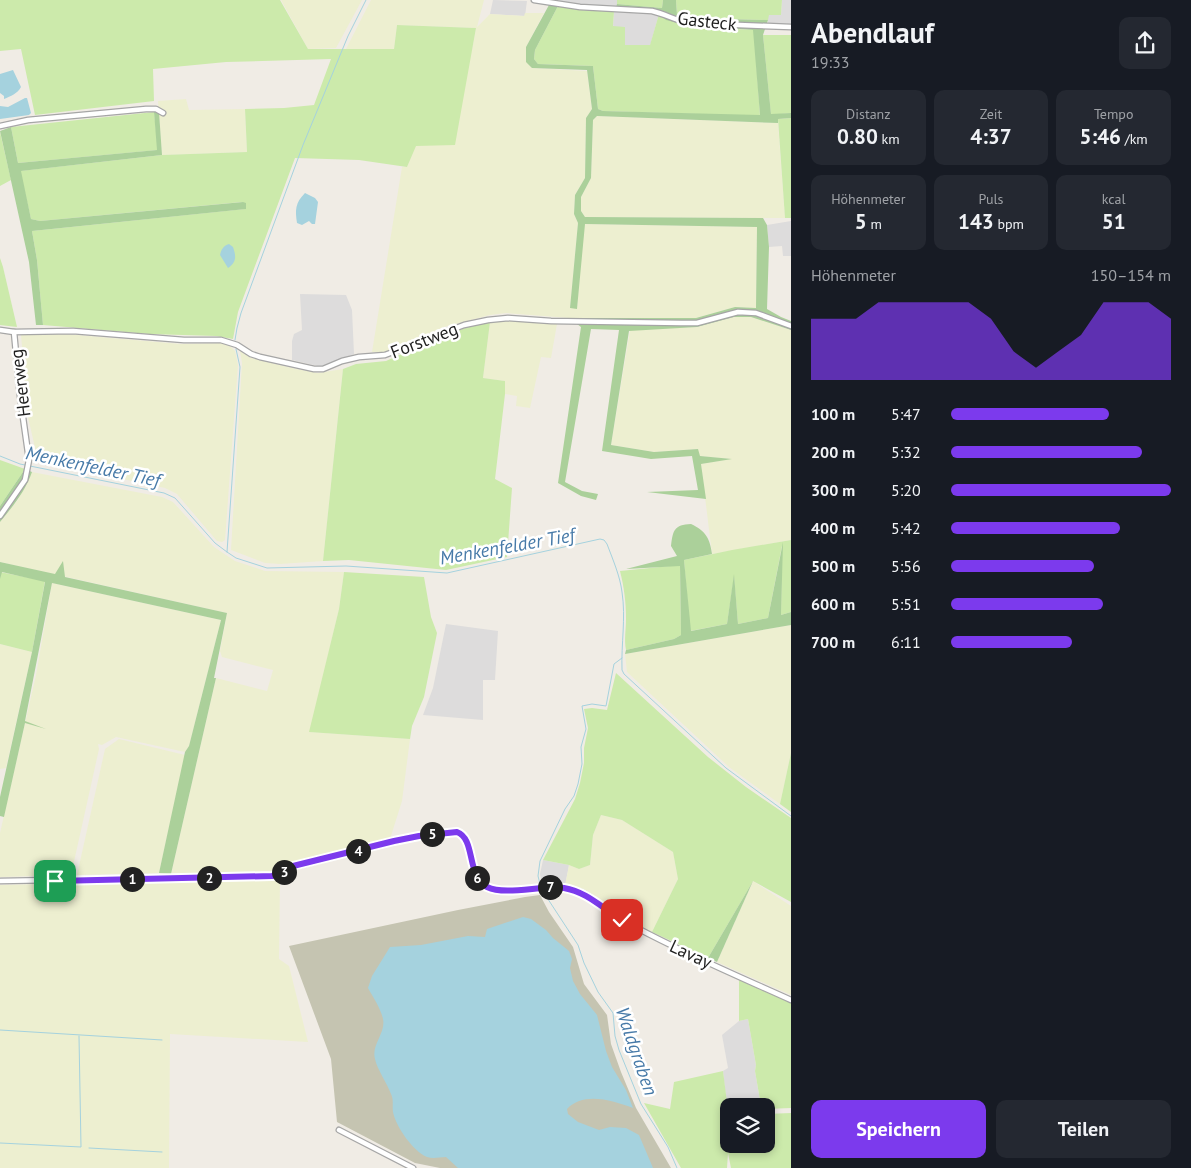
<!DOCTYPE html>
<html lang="de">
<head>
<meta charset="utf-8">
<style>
  :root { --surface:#171b24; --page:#242831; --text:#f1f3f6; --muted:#9ea1a6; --accent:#7c3aed }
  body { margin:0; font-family:"PT Sans",sans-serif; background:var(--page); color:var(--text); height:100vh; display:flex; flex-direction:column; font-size:19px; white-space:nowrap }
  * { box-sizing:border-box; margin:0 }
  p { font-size:16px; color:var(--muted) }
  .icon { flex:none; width:28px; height:28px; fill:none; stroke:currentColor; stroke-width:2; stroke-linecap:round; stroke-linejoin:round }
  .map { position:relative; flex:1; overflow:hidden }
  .side { display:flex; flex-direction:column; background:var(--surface); width:400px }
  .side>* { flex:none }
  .fabs { position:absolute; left:720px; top:1098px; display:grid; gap:10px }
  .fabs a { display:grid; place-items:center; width:55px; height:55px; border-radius:10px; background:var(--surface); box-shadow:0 2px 8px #0003; font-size:25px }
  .pin { position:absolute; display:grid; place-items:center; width:42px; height:42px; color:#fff; margin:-21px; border-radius:10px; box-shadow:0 2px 8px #0006 }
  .km { position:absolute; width:25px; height:25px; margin:-12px; border-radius:50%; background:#222; color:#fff; font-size:14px; line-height:25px; text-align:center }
  .round { display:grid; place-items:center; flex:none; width:52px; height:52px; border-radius:10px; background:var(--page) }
  .head { display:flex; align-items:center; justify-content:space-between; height:85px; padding:0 20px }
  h1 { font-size:28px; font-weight:700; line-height:38px }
  .figures { display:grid; grid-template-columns:repeat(3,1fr); gap:8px; height:85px; padding:5px 20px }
  .figures div { display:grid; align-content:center; border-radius:10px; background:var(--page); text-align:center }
  .figures b { font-size:21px; font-weight:700 }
  .figures small { font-size:14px; font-weight:400 }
  .figures p { font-size:14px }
  .chart { height:140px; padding:10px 20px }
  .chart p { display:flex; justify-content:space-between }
  .chart svg { width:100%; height:90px; margin-top:5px; fill:var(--accent); opacity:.7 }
  .button { display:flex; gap:10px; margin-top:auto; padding:10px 20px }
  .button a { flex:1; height:58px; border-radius:10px; background:var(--accent); color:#fff; font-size:20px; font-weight:700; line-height:58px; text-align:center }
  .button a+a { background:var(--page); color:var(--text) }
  ul { padding:0 20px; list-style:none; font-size:16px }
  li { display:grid; grid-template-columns:80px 60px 1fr; align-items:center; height:38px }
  li i { height:12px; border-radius:6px; background:var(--accent) }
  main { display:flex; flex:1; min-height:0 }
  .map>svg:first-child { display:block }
</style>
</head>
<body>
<main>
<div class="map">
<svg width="791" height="1168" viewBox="0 0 791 1168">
  <rect width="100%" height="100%" fill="#f0ece5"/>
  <g fill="#dddcdc">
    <path d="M493,0L527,1L525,16L490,14Z"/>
    <path d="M543,0H617V8L581,7Z"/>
    <path d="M782,0H791V25L768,24V15H781Z"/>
    <path d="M614,11L659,14L650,46L624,45L613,27Z"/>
    <path d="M791,221V256H783L782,246L769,247L767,225Z"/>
    <path d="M300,294L346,295L352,310L354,354L322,367L292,360V341L294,334L302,330Z"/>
    <path d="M446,624L498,631L495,680H483V720L423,715L433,688Z"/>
    <path d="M543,860L569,865L565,886L542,885L540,874Z"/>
    <path d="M748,1019L756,1065L755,1071L761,1106H729L728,1118L723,1071L728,1068L722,1035L739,1021Z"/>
  </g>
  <path fill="#c5c4b1" d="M540,895L549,912L573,947L584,984L607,1015L611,1044L621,1072L636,1108L671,1168H440L415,1163L337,1122L331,1059L289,946L458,910L525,897Z"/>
  <g fill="#edefd0">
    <path d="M281,0H362L336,48L308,49Z"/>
    <path d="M371,0H484L477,27L490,14L524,16L525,13H544L526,47L532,68L587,71L592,109L586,118L585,178L575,195L574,214L578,223L570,308H577L584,224L757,227L756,308L735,307L696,318L680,319L569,318L506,313L490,315L444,327L385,352H372L402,167H407L415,146L472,50L476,28L397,25L394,49H346Z"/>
    <path d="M186,99L189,110L245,109L247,152L162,155L158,101Z"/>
    <path d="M597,116L778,123L785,218L585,217L581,211V197L591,178L593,120Z"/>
    <path d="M734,317H751L791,330V540L712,554L701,464L729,459L700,456L697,449L654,452L611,445L630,330L697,327Z"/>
    <path d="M508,320L557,324L551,358L541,357L530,408L516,406L517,396L505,394V381L483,378L490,322Z"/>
    <path d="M54,333L181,344L222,343L231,347L235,351L238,365L225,540L222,542L217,541L177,494L165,488L38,461L28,417L21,335Z"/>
    <path d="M240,351L251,358L296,369L318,373L343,369L323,561L280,564L265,563L231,550L242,363Z"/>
    <path d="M32,472L162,497L173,502L214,547L235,561L265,571L344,572L339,609L310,732L410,739L402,801L390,839L292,863L280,872L171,874L216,678L267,691L273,670L222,657L220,651L227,613L0,562V522L18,500Z"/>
    <path d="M52,583L221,620L189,746L185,752L116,737L102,745L98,744L99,749L71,875L0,877V833L36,675Z"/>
    <path d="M791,625V753L780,804L729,767L627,672L625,654Z"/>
    <path d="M0,644L32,652L6,768L0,769Z"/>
    <path d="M119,739L185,755L159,873L77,875L105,749Z"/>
    <path d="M601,815L622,820L673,852L678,879L652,932L608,908L594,898L565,886L569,865L579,869L590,865L593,835Z"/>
    <path d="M280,879L279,959L289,966L308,1042L170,1034L169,1168H0V885Z"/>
    <path d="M753,881L791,906V995L717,962Z"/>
  </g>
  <g fill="#cceaab">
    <path d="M0,0H280L308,49H394L397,25L476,28L455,145L416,146L407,167L359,160L295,158L238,312L233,339L216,336L149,334L43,325L37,260L32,231L245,209L246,204L242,202L40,221L31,219L20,171L162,155L247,152L245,109L284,108L314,105L331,59L226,62L153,69L154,101L35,115L21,49L0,51Z"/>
    <path d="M617,0H663L662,8L617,4Z"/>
    <path d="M676,0H782L781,15H769L768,20L688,18L677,15Z"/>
    <path d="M558,6L579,10L614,11L613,26L625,27V45H650L659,14L697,27L754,30L760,116L603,111L598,109L593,66L538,64L534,59L535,50Z"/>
    <path d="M763,35H791V113L771,115Z"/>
    <path d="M154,112L158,150L18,163L11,127Z"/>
    <path d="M791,118V218H785L778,119Z"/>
    <path d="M0,132L11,180L0,186Z"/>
    <path d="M0,258L3,267L17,327L0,325Z"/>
    <path d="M490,322L483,378L505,381V394L495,479L512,488L507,557L446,570L349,560L323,561L343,369L356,364L386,361L406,352L465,328Z"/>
    <path d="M0,460L25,469L0,506Z"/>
    <path d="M791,540V612L781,615L782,546L768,618L738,624L734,577L727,624L690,631L684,560L732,550Z"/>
    <path d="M680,565L681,635L674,639L626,650C624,639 626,630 626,619C626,602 624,587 620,571Z"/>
    <path d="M0,572L45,581L32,652L0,644Z"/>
    <path d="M344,572L424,577L431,617L437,633L424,697L412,726L410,739L309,732L339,609Z"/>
    <path d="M616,673L708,757L746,787L791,818V902L753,881L708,958L652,932L678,879L673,852L622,820L601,815L593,835L590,865L579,869L569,865L543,860L575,799L580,783L584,763V748L588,728L584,709L592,708L607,710Z"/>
    <path d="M791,753V812L780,804Z"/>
    <path d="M739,980L791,1003V1108L766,1109V1106H761L755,1071L756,1065L748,1019L739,1021Z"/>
    <path d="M723,1071L729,1118V1144H766V1114L791,1113V1168H731L728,1153L727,1168H681L644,1103L670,1109L674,1082Z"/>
  </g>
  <g fill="#abd09a">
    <path d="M663,0H676L677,15L688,18L768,20L763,35L771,114L791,113V118L778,119V123L597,116L593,120L591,178L581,197V211L585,217L763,218L767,225L769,247L767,309L781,317L791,321V330L751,317H734L697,327L629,331L611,445L654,452L698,449L700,456L732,459L701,464L706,499L647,492L698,490L692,456L651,459L602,451L619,330L591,329L565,482L582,491L598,494L596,500L581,496L558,483L581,327L569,318H696L735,307L756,308L757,227L585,224L577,309L570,308L578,223L574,214L575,195L585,178L586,118L592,109L587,70L532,68L526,62V47L549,5L558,6L535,50L534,59L538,64L593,66L598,109L603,111L760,115L753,30L686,25L666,20L659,14L614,11L616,8L617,4L662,8Z"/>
    <path d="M154,112H159L162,155L21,171L31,219L40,221L243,202L246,203V209L32,231L37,260L43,325H36L29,262L0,131L11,127L18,163L157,150Z"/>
    <path d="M25,469L32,472C25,492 13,506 0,522V506Z"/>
    <path d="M691,524C706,531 710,539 712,554L684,560L691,631L727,624L734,574L738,624L768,618L783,542L781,615L791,612V625L625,654L626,650L674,639L681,635L680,566L626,569L677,556L671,546C673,530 674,525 691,524Z"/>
    <path d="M63,561L65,577L227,613L214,678H216L171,874L159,873L185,752L189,746L221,620L52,583L25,721L46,729L25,723L4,817L0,816V797L32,652L45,582L2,572L0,579V562L55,574Z"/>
    <path d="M753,881L717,962L708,958Z"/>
  </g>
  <g fill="#a5d2de">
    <path d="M13,70L21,87C17,94 11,96 4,99V96L0,93V74Z"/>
    <path d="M25,98H27L31,113L29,115L0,119V106L8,107Z"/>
    <path d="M305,193L315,198L318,202L315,224H312L309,221L302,225L297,223C295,210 295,203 305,193Z"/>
    <path d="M229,244L233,247C236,256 237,262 228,268L220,255C221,250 223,246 229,244Z"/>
    <path d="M523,917L531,919L546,930L553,938L569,951L572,959L570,968L573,981L580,994L597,1015L606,1051L612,1067L626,1090L633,1108C613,1101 584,1091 567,1109L568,1114L578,1122L599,1130L610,1127L626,1128L639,1135L653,1168H458L446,1157C440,1157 433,1159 427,1157C413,1151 396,1127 393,1112C392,1106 394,1100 391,1094C387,1083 377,1069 375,1059C371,1045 386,1033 383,1019C381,1009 373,997 368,988L372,976L390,947L421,945L468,936L485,937L487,929Z"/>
  </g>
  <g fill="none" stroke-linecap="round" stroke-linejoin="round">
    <g stroke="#a5d2de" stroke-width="1">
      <path d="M235,340L237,328L241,313L303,145L348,36L366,0"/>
      <path d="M0,456L20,464L164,493L175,498L215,543L227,552L236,558L267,568L346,566L447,573L600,539L604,540L607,544C613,560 620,576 622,592C626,618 621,644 622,670L624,674L726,768L791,816"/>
      <path d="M227,552L240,367L236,349"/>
      <path d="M540,884L538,876L540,861L565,809L574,796L578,784L582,764L581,747L586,729L582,706L592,704L606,706L614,664L622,658"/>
      <path d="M542,890L578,945L584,963L598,992L613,1013L615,1036L619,1050L641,1104L668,1147L677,1168"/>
      <path d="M0,1030L162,1040"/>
      <path d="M0,1143L81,1147L79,1036"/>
      <path d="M89,1148L162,1152"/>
    </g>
    <defs>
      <g id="street">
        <path d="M534,0L580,7L652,11C665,14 675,20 688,23L791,27"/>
        <path d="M0,126L28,120L146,109H156L163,113"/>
        <path d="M0,330L14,332L73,331L184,340H221L237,345L251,354L260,357L314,369H323L342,361L359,357L385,355L464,325L488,320L508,318L551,321L681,323H697L738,312L756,313L791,326"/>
        <path d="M0,516L25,480L29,460L20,396L14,332"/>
        <path d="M0,881L272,876L282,874L293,867L394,841L419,836L457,832C475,838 466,875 487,886C503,896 533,886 551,887C560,887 572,889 581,892C591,896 598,903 606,909C616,917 628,923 639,929C688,955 740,977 791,1000"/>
        <path d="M339,1130L413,1168"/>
      </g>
    </defs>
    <use href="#street" stroke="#a6a6a6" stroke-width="7"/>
    <use href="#street" stroke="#fff" stroke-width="4.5"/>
  </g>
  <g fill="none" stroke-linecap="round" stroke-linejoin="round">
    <defs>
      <path id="route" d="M55,881L272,876L282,874L293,866L394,841L419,836L457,832C476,839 466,876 487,887C506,896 542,885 564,888C587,892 602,908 622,920"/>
    </defs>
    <use href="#route" stroke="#fff" stroke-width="10"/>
    <use href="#route" stroke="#7c3aed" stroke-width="6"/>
  </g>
  <g text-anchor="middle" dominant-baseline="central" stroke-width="5" stroke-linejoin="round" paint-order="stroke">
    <g font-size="18" fill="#1f1f1f" stroke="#fff">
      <text transform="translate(707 21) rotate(6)">Gasteck</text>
      <text transform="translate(424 340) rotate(-21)">Forstweg</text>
      <text transform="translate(20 383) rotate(-97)">Heerweg</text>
      <text transform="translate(691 954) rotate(25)">Lavay</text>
    </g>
    <g font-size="19" font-style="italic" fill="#477aa8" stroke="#fff">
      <text transform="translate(93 466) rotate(12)">Menkenfelder Tief</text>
      <text transform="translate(507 546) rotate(-10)">Menkenfelder Tief</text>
      <text transform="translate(637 1051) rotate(71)">Waldgraben</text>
    </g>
  </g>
</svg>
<div class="fabs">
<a><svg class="icon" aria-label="layers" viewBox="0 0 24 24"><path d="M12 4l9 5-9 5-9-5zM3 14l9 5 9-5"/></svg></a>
</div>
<div class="pin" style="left:55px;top:881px;background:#1e9e55"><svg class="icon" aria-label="arrive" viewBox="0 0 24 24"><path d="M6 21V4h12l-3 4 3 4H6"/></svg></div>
<div class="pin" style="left:622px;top:920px;background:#d93025"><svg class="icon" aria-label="check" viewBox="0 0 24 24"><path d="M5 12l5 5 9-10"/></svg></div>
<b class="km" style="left:132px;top:879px">1</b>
<b class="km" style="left:209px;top:878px">2</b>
<b class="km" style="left:284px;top:872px">3</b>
<b class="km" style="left:358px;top:851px">4</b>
<b class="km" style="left:432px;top:834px">5</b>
<b class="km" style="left:477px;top:878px">6</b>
<b class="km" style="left:550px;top:887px">7</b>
</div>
<section class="side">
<div class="head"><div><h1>Abendlauf</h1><p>19:33</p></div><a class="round"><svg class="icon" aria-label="share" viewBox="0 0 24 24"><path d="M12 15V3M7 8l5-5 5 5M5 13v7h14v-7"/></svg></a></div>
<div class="figures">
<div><p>Distanz</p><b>0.80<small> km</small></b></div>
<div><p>Zeit</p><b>4:37</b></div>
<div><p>Tempo</p><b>5:46<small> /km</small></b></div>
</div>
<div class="figures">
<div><p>Höhenmeter</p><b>5<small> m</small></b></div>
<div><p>Puls</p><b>143<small> bpm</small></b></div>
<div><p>kcal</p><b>51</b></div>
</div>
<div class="chart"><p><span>Höhenmeter</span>150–154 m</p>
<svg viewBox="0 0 160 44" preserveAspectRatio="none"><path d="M0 44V14L10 14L20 14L30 6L40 6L50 6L60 6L70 6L80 14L90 30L100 38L110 30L120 22L130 6L140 6L150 6L160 14V44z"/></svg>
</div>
<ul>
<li><b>100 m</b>5:47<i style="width:72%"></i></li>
<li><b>200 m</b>5:32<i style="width:87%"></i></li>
<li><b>300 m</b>5:20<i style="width:100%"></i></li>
<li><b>400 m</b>5:42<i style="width:77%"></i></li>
<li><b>500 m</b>5:56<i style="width:65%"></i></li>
<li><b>600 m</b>5:51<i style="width:69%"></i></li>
<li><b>700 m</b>6:11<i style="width:55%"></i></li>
</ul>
<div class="button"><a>Speichern</a><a>Teilen</a></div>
</section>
</main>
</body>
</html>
